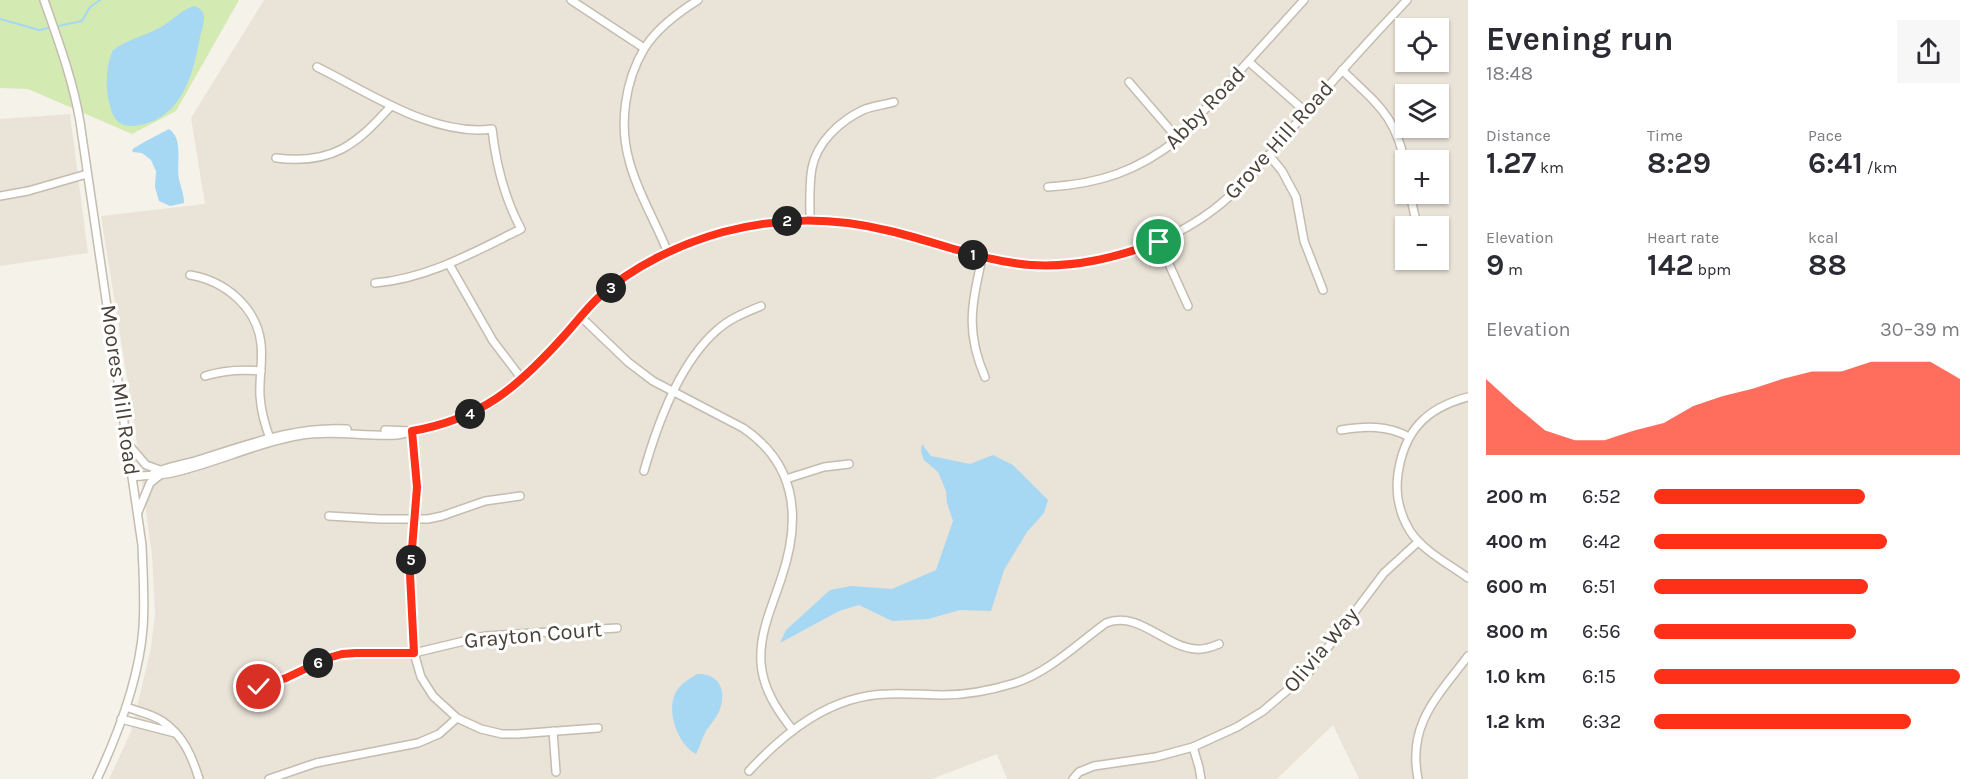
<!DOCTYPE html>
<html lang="en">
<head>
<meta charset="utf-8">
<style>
  :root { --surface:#fff; --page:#f7f7f7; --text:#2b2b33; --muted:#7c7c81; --accent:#ff3018 }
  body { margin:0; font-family:Karla,sans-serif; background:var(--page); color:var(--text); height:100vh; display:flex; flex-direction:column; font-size:22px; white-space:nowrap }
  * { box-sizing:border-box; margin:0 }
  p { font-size:20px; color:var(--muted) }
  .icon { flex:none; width:33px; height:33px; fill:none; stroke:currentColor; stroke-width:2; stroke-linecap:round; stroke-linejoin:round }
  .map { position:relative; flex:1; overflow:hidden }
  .panel { display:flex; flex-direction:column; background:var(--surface); width:510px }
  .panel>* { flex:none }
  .tools { position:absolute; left:1395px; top:18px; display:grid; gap:12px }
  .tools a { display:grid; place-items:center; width:54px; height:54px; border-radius:0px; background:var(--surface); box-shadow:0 2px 4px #0004; font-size:30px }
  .pin { position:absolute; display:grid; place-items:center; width:51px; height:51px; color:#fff; margin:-26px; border:3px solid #fff; border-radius:50%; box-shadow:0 2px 6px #0007 }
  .km { position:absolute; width:30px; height:30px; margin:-15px; border-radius:50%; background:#222; color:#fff; font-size:16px; line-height:30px; text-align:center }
  .round { display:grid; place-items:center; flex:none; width:63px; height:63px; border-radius:0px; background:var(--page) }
  .headline { display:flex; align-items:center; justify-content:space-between; height:102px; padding:0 18px }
  h1 { font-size:33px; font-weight:700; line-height:45px }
  .metrics { display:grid; grid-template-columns:repeat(3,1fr); gap:9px; height:102px; padding:6px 18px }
  .metrics div { display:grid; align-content:center }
  .metrics b { font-size:30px; font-weight:700 }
  .metrics small { font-size:16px; font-weight:400 }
  .metrics p { font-size:16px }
  .chart { height:168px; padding:12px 18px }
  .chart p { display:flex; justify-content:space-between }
  .chart svg { width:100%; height:108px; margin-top:6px; fill:var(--accent); opacity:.7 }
  ul { padding:0 18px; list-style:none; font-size:20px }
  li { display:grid; grid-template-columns:96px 72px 1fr; align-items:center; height:45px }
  li i { height:15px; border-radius:8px; background:var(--accent) }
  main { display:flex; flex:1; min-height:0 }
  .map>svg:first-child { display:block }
</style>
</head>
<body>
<main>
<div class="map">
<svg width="1468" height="779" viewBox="0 0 1468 779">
  <rect width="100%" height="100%" fill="#f5f2ea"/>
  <g fill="#eae3d8" fill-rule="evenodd">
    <path d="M264,0H1468V779H1359L1333,725L1277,779H1007L997,754L932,779H109L131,732L151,648L155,613L152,555L132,409L101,216L205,204L191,118ZM1406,28H1438V62H1406ZM1406,94H1438V128H1406ZM1406,160H1438V194H1406ZM1406,226H1438V260H1406Z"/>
    <path d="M70,114L88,253L0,266V119Z"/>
  </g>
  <path fill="#d4eab3" d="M0,0H239L176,111L132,134L28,89L0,88Z"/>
  <g fill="#a6d7f3">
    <path d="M194,6C210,11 203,25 200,37C193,76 181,121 134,126C122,127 114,121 111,109C105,91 105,67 113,50C128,39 146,36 161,27C173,20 181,10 194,6Z"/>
    <path d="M169,129C184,139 176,164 179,179C181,188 184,194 184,203L170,206L159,201L155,187L156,171L151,160L142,153L133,152L132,150C137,145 160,134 169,129Z"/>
    <path d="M922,444L931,456L970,464L993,455L1013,465L1048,500L1044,513L1027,532L1004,570L991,611L960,610L928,619L892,621L859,605L839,611L780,643L786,630L830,590L851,586L892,589L936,570L953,521L947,503L946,491L938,472L924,460L921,452Z"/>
    <path d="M697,674C718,673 727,689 720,709C717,718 709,725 705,733C701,740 700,747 696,754C677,744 664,707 678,689C683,682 690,679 697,674Z"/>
  </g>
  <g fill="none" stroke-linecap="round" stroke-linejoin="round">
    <path stroke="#a6d7f3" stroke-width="2" d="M0,19L39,30L82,21L90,7L100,0"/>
    <defs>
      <g id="minor">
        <path d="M44,0C58,40 73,80 80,122L142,545C143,573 145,600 143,628C139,680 119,732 97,779"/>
        <path d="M571,0L644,48"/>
        <path d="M1249,62L1306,112"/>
        <path d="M317,67C368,92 433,137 492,129C496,165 504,197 521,229C474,252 427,279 375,283"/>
        <path d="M1342,70C1378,105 1396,115 1406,168"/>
        <path d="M1129,82L1178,139"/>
        <path d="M1269,155L1282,171L1296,197L1304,241L1323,290"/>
        <path d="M276,158C332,165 356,145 391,106"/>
        <path d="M1048,187C1099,184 1138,171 1178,139L1304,0"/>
        <path d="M1410,194L1417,226"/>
        <path d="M0,196L28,191L87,174"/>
        <path d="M810,219C810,202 809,184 812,168C817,142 840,121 863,110C872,106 884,105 894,102"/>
        <path d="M1159,242L1188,306"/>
        <path d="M668,253C656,222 637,192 629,160C619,124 625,81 644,49C656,29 679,12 698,0"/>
        <path d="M982,258C972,305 965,331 985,377"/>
        <path d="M449,264L493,341L522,379"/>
        <path d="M190,275C225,281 257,307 261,344C263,361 259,379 260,396C261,412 265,426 271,441"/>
        <path d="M581,317L628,362L653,381L743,428C798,465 801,521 781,579C772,607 759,633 761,663C763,689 777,710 792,729"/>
        <path d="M205,376C224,370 240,369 261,371"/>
        <path d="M1468,397C1426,408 1404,431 1398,474C1395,495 1399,513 1410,531C1423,551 1449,564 1468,578"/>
        <path d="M385,430L410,431"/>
        <path d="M1341,430C1365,426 1387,425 1409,437"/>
        <path d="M412,431L417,487L410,575L414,653L421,677L433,696L457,718L481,729L502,734H517L598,728"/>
        <path d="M128,444L146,465L160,470"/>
        <path d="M644,471C657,425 680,363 716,331C729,319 744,313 761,306"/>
        <path d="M153,474C166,466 183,465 198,460C247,445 295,426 347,429"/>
        <path d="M133,477C147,475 161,476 176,472C218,462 259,442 302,435C334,430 366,437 397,435C404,434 405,433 411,432C436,426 459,421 481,409C529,383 560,337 598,299C628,269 672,249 712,236C771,216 833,216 893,231C911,236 930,243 949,248C967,254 986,259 1006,262C1079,272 1154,254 1213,210C1246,185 1272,151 1299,120C1334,79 1370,39 1407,0"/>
        <path d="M786,479L824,467L849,464"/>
        <path d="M138,512L150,483L160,475"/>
        <path d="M329,516L380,519H428L442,516L485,501L520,496"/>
        <path d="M259,687L286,678L328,658L342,654L356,653H414L485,636L617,628"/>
        <path d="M126,707C137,711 152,714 162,721C183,735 192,756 199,779"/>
        <path d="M121,719L175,733"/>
        <path d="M553,731L556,772"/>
        <path d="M1193,747L1199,767L1201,779"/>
        <path d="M749,771C785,732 831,695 888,694C906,693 925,695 943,695C966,695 992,690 1015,683C1049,672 1077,644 1106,623C1139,610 1164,647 1196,649C1204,650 1212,647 1219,644"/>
        <path d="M269,779L316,763L418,743L439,734L457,718"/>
        <path d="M1073,779L1079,772L1094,766L1156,757L1193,747L1237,727L1263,711L1310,671L1384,573L1418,542"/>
        <path d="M1418,779C1407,724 1438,696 1468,656"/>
      </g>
    </defs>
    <use href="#minor" stroke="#c4bcaf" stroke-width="10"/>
    <use href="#minor" stroke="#fff" stroke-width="7"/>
  </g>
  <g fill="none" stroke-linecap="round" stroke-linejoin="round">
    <defs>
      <path id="route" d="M259,687L286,678L328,658L342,654L356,653H414L410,574L417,487L412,431C481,419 517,388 563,337C575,324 586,309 599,297C633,266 680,244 723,232C781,217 832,217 890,231C937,242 981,261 1031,265C1076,268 1117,257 1159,242"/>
    </defs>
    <use href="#route" stroke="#fff" stroke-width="12"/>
    <use href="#route" stroke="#ff3018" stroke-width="8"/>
  </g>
  <g text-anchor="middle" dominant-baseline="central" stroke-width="6" stroke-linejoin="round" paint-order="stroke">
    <g font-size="22" fill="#4a4238" stroke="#fff">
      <text transform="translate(1205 108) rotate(-46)">Abby Road</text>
      <text transform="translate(1279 140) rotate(-48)">Grove Hill Road</text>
      <text transform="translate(120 390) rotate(82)">Moores Mill Road</text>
      <text transform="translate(533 635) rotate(-5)">Grayton Court</text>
      <text transform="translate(1321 650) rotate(-50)">Olivia Way</text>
    </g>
  </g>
</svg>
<div class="tools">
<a><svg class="icon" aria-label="locate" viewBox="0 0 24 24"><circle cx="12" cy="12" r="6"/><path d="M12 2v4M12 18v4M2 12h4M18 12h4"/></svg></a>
<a><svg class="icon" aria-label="layers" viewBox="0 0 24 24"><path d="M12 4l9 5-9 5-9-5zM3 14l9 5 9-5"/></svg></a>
<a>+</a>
<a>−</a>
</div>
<div class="pin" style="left:1159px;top:242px;background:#1e9e55"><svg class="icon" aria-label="arrive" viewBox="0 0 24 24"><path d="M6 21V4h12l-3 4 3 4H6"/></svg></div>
<div class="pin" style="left:259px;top:687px;background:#d93025"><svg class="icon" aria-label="check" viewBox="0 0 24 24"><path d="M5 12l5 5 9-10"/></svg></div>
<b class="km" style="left:973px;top:255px">1</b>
<b class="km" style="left:787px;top:221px">2</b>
<b class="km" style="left:611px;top:288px">3</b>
<b class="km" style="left:470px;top:414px">4</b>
<b class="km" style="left:411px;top:560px">5</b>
<b class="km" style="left:318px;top:663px">6</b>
</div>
<section class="panel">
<div class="headline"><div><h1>Evening run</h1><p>18:48</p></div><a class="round"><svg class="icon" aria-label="share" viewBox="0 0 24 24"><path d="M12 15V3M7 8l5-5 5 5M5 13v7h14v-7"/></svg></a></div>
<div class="metrics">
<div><p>Distance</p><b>1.27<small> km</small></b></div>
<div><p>Time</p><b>8:29</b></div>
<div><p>Pace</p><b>6:41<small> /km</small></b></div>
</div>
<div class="metrics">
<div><p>Elevation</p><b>9<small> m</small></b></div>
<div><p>Heart rate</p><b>142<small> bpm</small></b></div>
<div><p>kcal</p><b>88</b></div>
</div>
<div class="chart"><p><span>Elevation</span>30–39 m</p>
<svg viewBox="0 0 160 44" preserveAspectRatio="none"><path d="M0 44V13L10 24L20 34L30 38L40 38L50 34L60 31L70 24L80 20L90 17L100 13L110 10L120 10L130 6L140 6L150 6L160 13V44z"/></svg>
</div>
<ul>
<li><b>200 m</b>6:52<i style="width:69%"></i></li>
<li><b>400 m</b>6:42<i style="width:76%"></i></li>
<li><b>600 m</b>6:51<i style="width:70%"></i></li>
<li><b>800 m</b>6:56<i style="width:66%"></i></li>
<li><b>1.0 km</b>6:15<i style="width:100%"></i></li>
<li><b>1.2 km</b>6:32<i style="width:84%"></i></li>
</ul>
</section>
</main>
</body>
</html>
